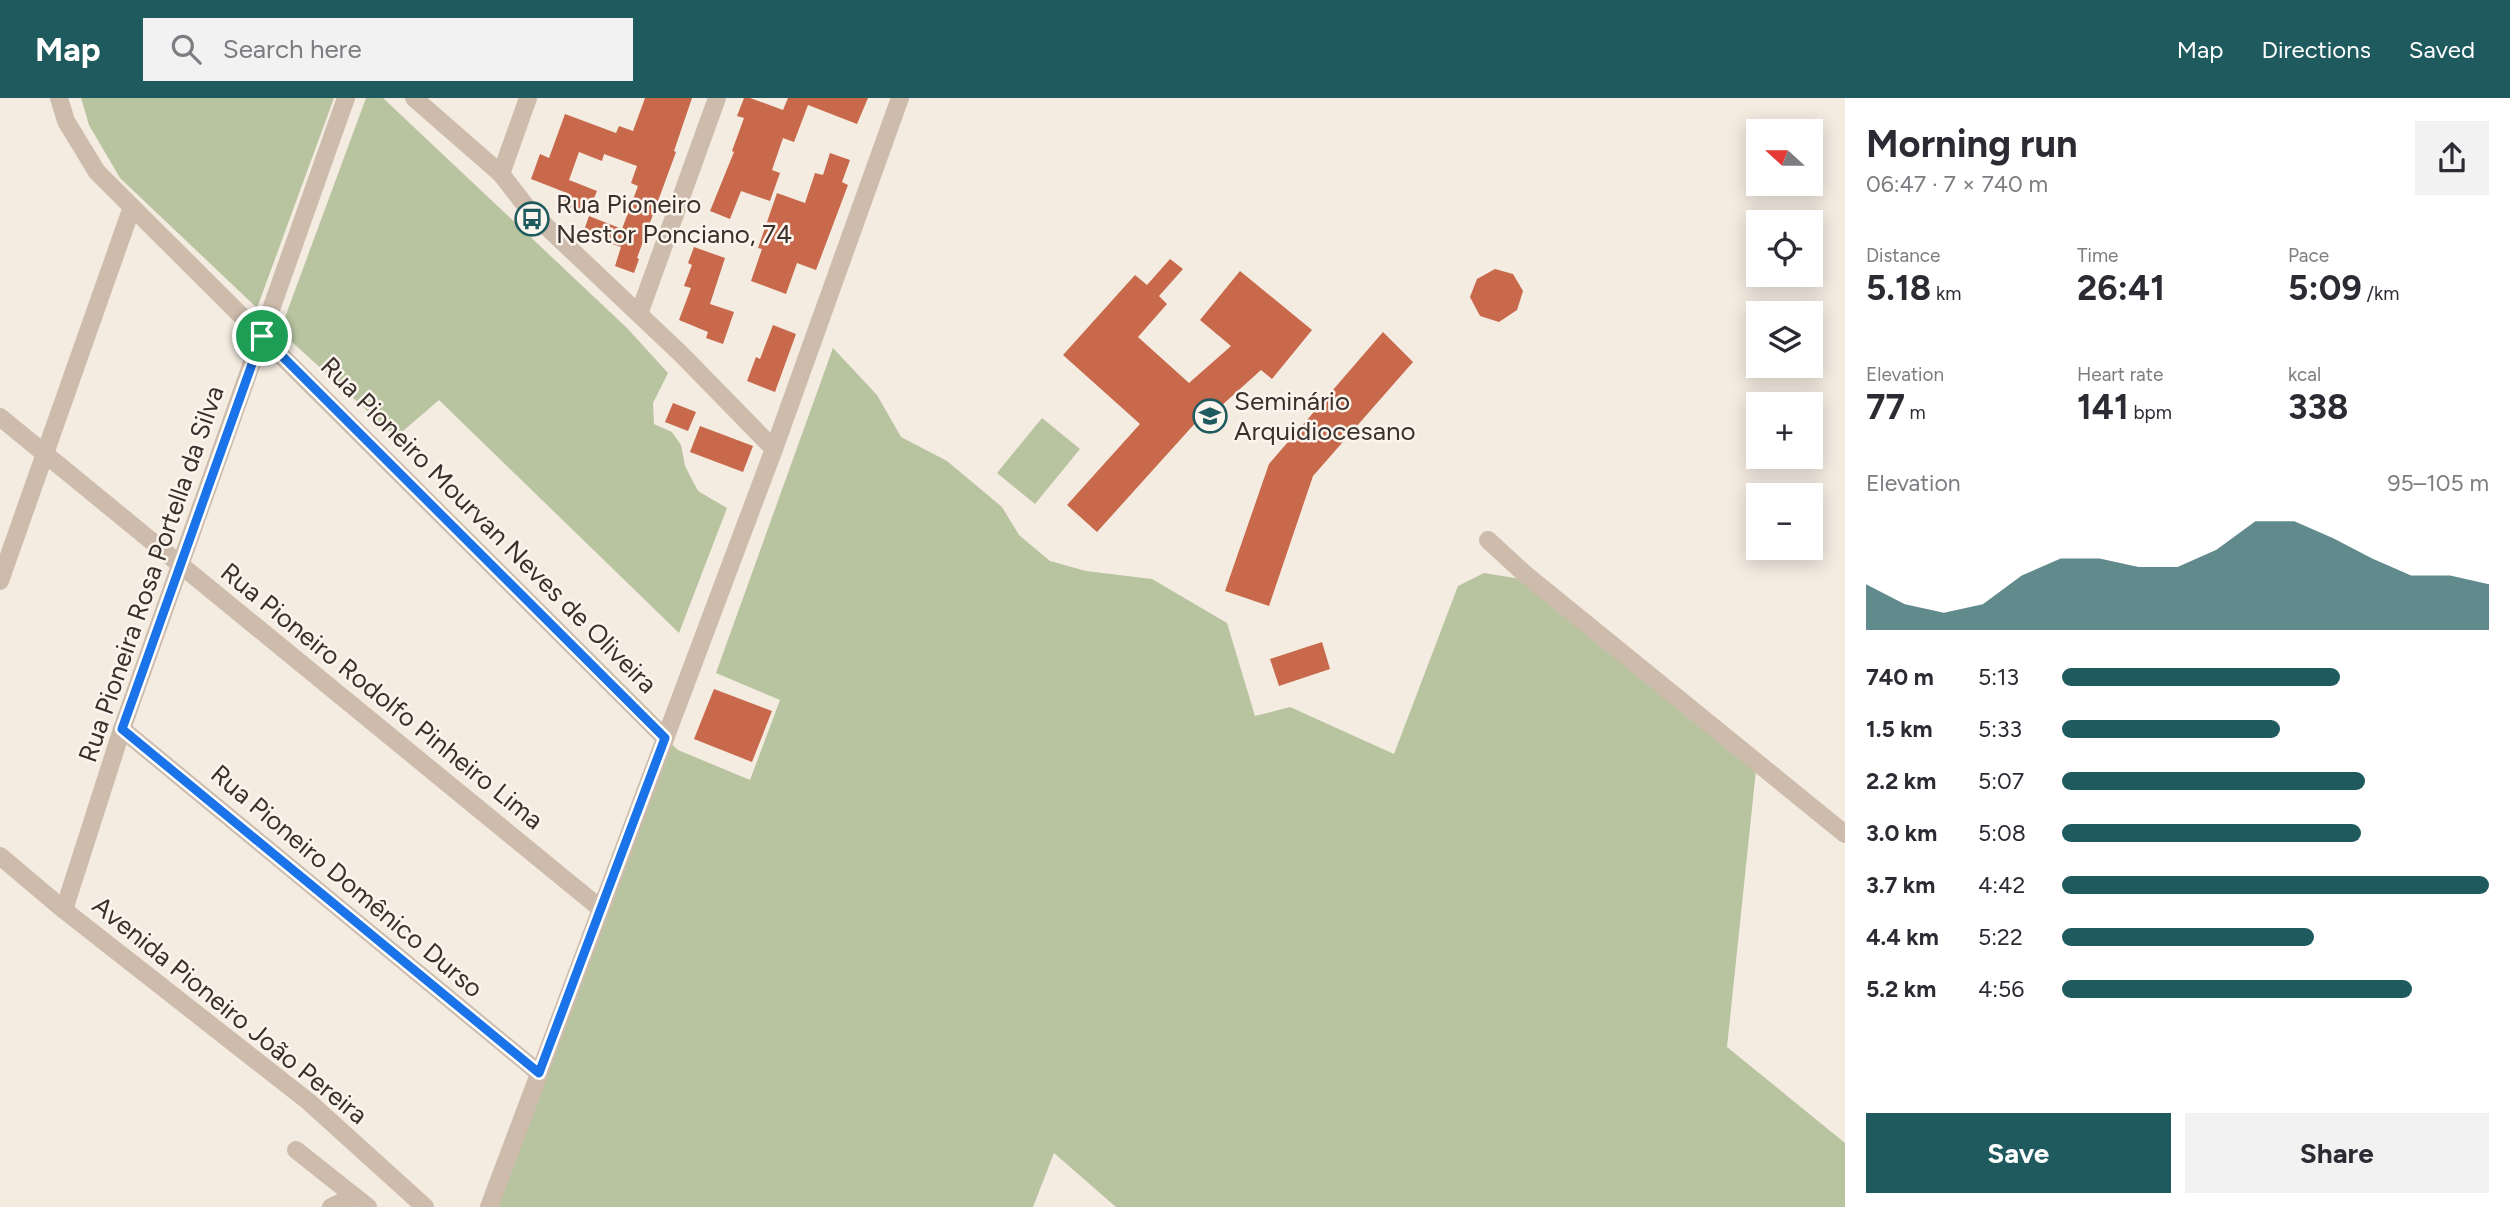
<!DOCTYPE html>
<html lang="en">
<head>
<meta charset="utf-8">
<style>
  :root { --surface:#fff; --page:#f2f2f3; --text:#2b2b33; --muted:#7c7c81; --accent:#1f5a5e }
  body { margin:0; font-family:Figtree,sans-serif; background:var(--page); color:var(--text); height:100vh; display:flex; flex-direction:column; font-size:26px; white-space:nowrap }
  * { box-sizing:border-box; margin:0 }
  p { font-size:23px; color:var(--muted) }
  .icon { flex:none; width:38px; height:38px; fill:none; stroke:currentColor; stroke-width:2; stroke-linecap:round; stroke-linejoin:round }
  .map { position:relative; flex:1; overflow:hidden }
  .details { display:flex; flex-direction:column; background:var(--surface); width:665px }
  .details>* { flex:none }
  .needle { width:46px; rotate:291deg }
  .controls { position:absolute; left:1746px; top:21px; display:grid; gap:14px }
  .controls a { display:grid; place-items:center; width:77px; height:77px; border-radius:0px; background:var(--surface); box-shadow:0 4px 18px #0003; font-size:35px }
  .pin { position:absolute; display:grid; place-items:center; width:60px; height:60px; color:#fff; margin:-30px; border:4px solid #fff; border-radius:50%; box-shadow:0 2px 7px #0007 }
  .round { display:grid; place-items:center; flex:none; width:74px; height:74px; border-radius:0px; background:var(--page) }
  .headline { display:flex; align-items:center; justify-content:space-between; height:119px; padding:0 21px }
  h1 { font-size:38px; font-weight:700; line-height:52px }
  .metrics { display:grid; grid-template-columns:repeat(3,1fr); gap:10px; height:119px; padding:7px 21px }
  .metrics div { display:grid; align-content:center }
  .metrics b { font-size:35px; font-weight:700 }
  .metrics small { font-size:19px; font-weight:400 }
  .metrics p { font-size:19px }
  .chart { height:196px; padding:14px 21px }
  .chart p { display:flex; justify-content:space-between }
  .chart svg { width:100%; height:126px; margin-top:7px; fill:var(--accent); opacity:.7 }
  .cta { display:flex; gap:14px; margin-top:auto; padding:14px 21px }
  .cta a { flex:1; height:80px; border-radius:0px; background:var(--accent); color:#fff; font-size:28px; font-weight:700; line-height:80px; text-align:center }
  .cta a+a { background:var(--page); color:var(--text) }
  ul { padding:0 21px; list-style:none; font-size:23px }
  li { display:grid; grid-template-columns:112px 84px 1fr; align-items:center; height:52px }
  li i { height:18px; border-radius:9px; background:var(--accent) }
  header { display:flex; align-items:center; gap:42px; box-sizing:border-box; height:98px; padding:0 35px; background:var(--accent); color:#fff }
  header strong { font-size:33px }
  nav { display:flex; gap:38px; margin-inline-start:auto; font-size:24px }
  .search { width:490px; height:63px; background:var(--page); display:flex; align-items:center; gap:18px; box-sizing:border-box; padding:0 24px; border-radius:0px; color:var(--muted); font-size:26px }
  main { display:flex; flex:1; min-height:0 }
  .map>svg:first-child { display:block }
</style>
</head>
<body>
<header>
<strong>Map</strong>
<div class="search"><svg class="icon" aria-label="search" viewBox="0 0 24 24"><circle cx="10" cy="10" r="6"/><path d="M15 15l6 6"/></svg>Search here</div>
<nav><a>Map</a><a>Directions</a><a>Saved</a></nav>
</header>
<main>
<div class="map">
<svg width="1845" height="1109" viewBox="0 0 1845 1109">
  <rect width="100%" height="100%" fill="#f4ebe1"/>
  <g fill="#b8c4a0">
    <path d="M81,0H334L257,210L120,80L89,27Z"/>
    <path d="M366,0H383L627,230L668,275L653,305L654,326L672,334L681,347L685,368L698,393L727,410L679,535L439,302L396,339L280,233Z"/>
    <path d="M833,250L877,297L901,339L947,363L1002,409L1019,437L1050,463L1086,473L1152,481L1227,525L1255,618L1290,609L1394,656L1458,488L1484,475L1521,481L1756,672L1727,949L1845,1045V1109H1116L1054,1055L1033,1109H487L665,640L678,652L750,682L780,602L716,575Z"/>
    <path d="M1042,320L1080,351L1035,406L997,375Z"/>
  </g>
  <g fill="#c8694b">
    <path d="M645,0H692L674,53L676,54L637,160L639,161L634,175L615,168L621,149L583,135L589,118L622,131L638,88L631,85L637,68L604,56L602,63L579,54L569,82L597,93L587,117L563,107L567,95L531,81L540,56L549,60L565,16L616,35L619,28L633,33Z"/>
    <path d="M744,0H750L783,12L788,0H868L857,26L808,7L794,44L783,40L772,72L780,75L770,103L741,93L730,121L710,113L734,54L732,53L744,20L737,18Z"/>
    <path d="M830,55L850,62L842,84L848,87L816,172L797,165L786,196L751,183L762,151L758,150L777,95L805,105L815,75L823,77Z"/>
    <path d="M694,149L725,160L710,206L734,214L723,246L706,240L708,234L679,222L691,190L684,188L692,167L688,165Z"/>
    <path d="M1170,161L1183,171L1159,198L1167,206L1138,239L1189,285L1231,248L1200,222L1240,173L1312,232L1272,281L1261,272L1221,308L1216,302L1097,434L1067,407L1140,326L1063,257L1135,177L1147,187Z"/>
    <path d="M1495,171L1513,176L1523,193L1517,212L1499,224L1480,218L1470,199L1477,181Z"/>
    <path d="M773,227L796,236L775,294L747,283L756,259L760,261Z"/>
    <path d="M1383,234L1413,264L1313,378L1269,508L1225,493L1269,366Z"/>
    <path d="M673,305L696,314L688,333L665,324Z"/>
    <path d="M700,328L753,348L743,374L690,354Z"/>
    <path d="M1322,544L1330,571L1279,588L1270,561Z"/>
    <path d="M714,591L772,613L752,664L694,641Z"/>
  </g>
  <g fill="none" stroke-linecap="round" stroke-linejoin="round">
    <g stroke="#cdbbac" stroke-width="18">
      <path d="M59,0L66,23L97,74L665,640"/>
      <path d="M414,0L501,76L529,112L681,256L774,351"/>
      <path d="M501,76L528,0"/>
      <path d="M639,216L717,0"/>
      <path d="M0,319L601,811"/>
      <path d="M1488,442L1525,476L1845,736"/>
      <path d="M0,483L132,109"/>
      <path d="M122,631L539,975"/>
      <path d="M0,758L64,812L309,1004L425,1109"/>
      <path d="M64,812L122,631L346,0"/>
      <path d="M296,1052L368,1109"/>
      <path d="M331,1109L354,1098"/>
      <path d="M489,1109L774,351L900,0"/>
    </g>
  </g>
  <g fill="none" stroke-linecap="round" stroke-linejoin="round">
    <defs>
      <path id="route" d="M262,238L665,640L539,975L122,631Z"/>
    </defs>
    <use href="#route" stroke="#fff" stroke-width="14"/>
    <use href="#route" stroke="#1a73e8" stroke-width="9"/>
  </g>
  <defs>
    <symbol id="bus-ring" viewBox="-11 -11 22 22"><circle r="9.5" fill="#fbf5ee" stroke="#1f5a5e" stroke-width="1.5"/><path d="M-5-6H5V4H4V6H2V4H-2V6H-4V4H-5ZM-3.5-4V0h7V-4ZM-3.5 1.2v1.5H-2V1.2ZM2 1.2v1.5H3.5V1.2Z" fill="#1f5a5e"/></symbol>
    <symbol id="university-ring" viewBox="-11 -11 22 22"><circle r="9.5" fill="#fbf5ee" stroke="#1f5a5e" stroke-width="1.5"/><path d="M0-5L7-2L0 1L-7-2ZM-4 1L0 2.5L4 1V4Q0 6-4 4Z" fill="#1f5a5e"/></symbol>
  </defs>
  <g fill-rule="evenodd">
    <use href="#bus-ring" x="513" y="102" width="38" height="38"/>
    <use href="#university-ring" x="1191" y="299" width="38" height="38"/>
  </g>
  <g text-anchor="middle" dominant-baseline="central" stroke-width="5" stroke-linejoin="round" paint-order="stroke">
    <g font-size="26" fill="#3b302b" stroke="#fbf5ee" text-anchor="start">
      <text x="556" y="106">Rua Pioneiro<tspan x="556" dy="30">Nestor Ponciano, 74</tspan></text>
      <text x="1234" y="303">Seminário<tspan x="1234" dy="30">Arquidiocesano</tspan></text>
    </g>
    <g font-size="26" fill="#3b302b" stroke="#fbf5ee">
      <text transform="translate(489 427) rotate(45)">Rua Pioneiro Mourvan Neves de Oliveira</text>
      <text transform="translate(151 476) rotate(-71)">Rua Pioneira Rosa Portella da Silva</text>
      <text transform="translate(382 598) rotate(39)">Rua Pioneiro Rodolfo Pinheiro Lima</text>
      <text transform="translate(347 783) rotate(40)">Rua Pioneiro Domênico Durso</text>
      <text transform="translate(230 912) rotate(39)">Avenida Pioneiro João Pereira</text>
    </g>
  </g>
</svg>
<div class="controls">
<a><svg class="needle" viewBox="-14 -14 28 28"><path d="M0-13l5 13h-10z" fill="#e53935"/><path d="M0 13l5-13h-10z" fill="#7c7c81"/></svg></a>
<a><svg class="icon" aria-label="locate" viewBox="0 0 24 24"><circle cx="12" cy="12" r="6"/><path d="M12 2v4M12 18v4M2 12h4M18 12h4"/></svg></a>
<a><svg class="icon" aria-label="layers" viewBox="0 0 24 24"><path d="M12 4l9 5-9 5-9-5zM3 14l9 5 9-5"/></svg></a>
<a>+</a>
<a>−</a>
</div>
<div class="pin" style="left:262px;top:238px;background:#1e9e55"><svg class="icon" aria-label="arrive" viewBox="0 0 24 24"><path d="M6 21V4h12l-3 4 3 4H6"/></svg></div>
</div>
<section class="details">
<div class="headline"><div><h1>Morning run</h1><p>06:47 · 7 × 740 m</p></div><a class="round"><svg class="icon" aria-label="share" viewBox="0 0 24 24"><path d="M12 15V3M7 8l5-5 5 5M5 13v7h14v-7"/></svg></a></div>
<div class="metrics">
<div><p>Distance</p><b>5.18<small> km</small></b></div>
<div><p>Time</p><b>26:41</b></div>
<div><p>Pace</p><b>5:09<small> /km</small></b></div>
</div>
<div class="metrics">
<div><p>Elevation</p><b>77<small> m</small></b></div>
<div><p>Heart rate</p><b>141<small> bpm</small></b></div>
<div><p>kcal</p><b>338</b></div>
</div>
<div class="chart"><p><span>Elevation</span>95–105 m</p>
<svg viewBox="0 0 160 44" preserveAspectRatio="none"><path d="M0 44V28L10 35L20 38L30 35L40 25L50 19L60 19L70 22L80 22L90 16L100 6L110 6L120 12L130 19L140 25L150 25L160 28V44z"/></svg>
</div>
<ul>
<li><b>740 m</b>5:13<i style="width:65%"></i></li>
<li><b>1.5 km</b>5:33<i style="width:51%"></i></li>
<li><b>2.2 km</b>5:07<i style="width:71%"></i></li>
<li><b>3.0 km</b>5:08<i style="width:70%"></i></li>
<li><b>3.7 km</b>4:42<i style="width:100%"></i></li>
<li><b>4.4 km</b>5:22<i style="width:59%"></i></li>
<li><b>5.2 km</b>4:56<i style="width:82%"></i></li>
</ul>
<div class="cta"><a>Save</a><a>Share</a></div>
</section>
</main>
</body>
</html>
